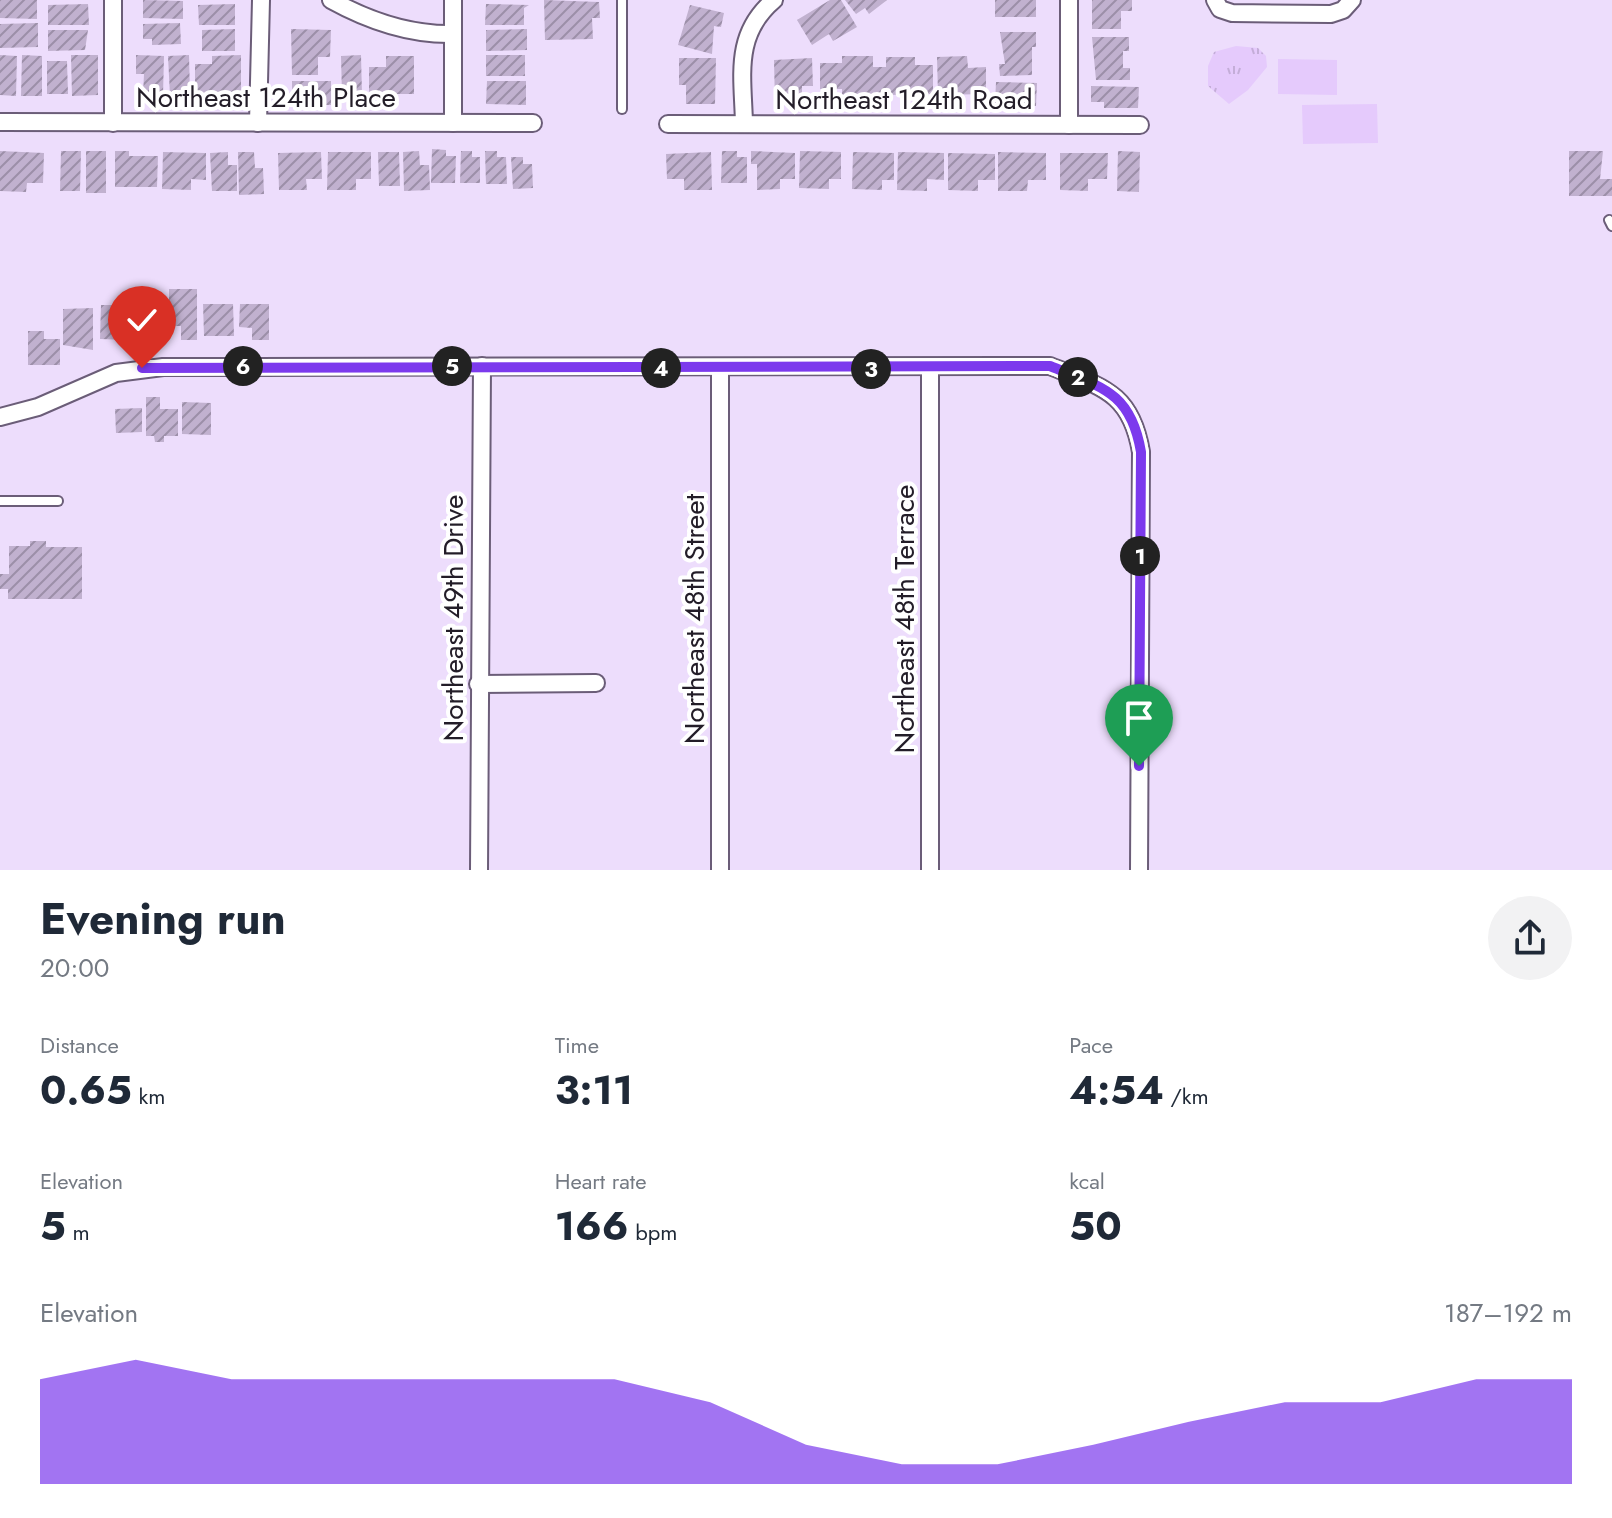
<!DOCTYPE html>
<html lang="en">
<head>
<meta charset="utf-8">
<style>
  :root { --surface:#fff; --page:#f2f2f3; --text:#1f2937; --muted:#747a83; --accent:#7c3aed }
  body { margin:0; font-family:Jost,sans-serif; background:var(--page); color:var(--text); height:100vh; display:flex; flex-direction:column; font-size:30px; white-space:nowrap }
  * { box-sizing:border-box; margin:0 }
  p { font-size:26px; color:var(--muted) }
  .icon { flex:none; width:44px; height:44px; fill:none; stroke:currentColor; stroke-width:2; stroke-linecap:round; stroke-linejoin:round }
  .map { position:relative; height:870px; overflow:hidden }
  .side { display:flex; flex-direction:column; background:var(--surface); flex:1 }
  .side>* { flex:none }
  .pin { position:absolute; display:grid; place-items:center; width:68px; height:68px; color:#fff; margin:-82px -34px; border-radius:50% 50% 50% 0; rotate:-45deg; box-shadow:0 0 8px #0007 }
  .pin .icon { rotate:45deg }
  .km { position:absolute; width:40px; height:40px; margin:-20px; border-radius:50%; background:#222; color:#fff; font-size:22px; line-height:40px; text-align:center }
  .round { display:grid; place-items:center; flex:none; width:84px; height:84px; border-radius:42px; background:var(--page) }
  .headline { display:flex; align-items:center; justify-content:space-between; height:136px; padding:0 40px }
  h1 { font-size:44px; font-weight:700; line-height:60px }
  .figures { display:grid; grid-template-columns:repeat(3,1fr); gap:12px; height:136px; padding:8px 40px }
  .figures div { display:grid; align-content:center }
  .figures b { font-size:40px; font-weight:700 }
  .figures small { font-size:22px; font-weight:400 }
  .figures p { font-size:22px }
  .chart { height:224px; padding:16px 40px }
  .chart p { display:flex; justify-content:space-between }
  .chart svg { width:100%; height:144px; margin-top:8px; fill:var(--accent); opacity:.7 }
  .map>svg:first-child { display:block }
</style>
</head>
<body>
<div class="map">
<svg width="1612" height="870" viewBox="0 0 1612 870">
  <defs>
    <pattern id="park-tufts" width="24" height="20" patternUnits="userSpaceOnUse" patternTransform="scale(2)"><rect width="24" height="20" fill="#e5cafc"/><path d="M3 7l-1-3M5 7V3M7 7l1-3M15 17l-1-3M17 17v-4M19 17l1-3" fill="none" stroke="#c4add8"/></pattern>
    <pattern id="building-hatch" width="6" height="6" patternUnits="userSpaceOnUse" patternTransform="scale(2)"><rect width="6" height="6" fill="#c1b1cf"/><path d="M-1 1l2-2M0 6l6-6M5 7l2-2" fill="none" stroke="#9c8fa8"/></pattern>
  </defs>
  <rect width="100%" height="100%" fill="#edddfc"/>
  <g fill="#e5cafc">
    <path d="M1278,59L1337,60V95L1278,94Z"/>
    <path d="M1377,104L1378,143L1303,144L1302,105Z"/>
  </g>
  <path fill="url(#park-tufts)" d="M1236,46L1258,48L1266,56L1267,67L1248,90L1229,104L1208,86V66L1214,52Z"/>
  <g fill="url(#building-hatch)">
    <path d="M0,0H37V19L0,18Z"/>
    <path d="M143,0L183,1V19L143,18Z"/>
    <path d="M544,0L599,2L600,18H592L593,39L545,40Z"/>
    <path d="M830,0H841L857,27L833,41L829,34L812,45L797,20Z"/>
    <path d="M845,0H887L869,14L865,8L856,14Z"/>
    <rect x="995" y="0" width="41" height="17"/>
    <path d="M1092,0H1132V11H1121V29H1092Z"/>
    <path d="M88,4L89,25H48V5Z"/>
    <path d="M235,4V25H199L198,5Z"/>
    <path d="M486,4L529,5L524,8V25H485Z"/>
    <path d="M690,5L724,13L721,27L714,26L712,54L678,45Z"/>
    <path d="M38,23V47L0,48V24Z"/>
    <path d="M180,23L181,44L152,45V39H143V24Z"/>
    <path d="M235,29V51H202V30Z"/>
    <path d="M291,29L331,30L330,57H318V75H292Z"/>
    <path d="M527,29V50L486,51V30Z"/>
    <path d="M48,30H88L85,50L48,51Z"/>
    <path d="M1000,32H1036V47H1032V75L1000,76L999,64H1005Z"/>
    <path d="M1092,37H1129V51H1123V68H1130V80H1096Z"/>
    <path d="M0,55L17,56L16,96L0,95Z"/>
    <path d="M22,55L42,56V96H21Z"/>
    <path d="M71,55H98V95L72,96Z"/>
    <path d="M136,55L164,56L163,95H143L144,74H136Z"/>
    <path d="M189,55L190,95L170,96L168,56Z"/>
    <path d="M241,55V93H195V64H212V56Z"/>
    <path d="M361,55L362,95H342L341,56Z"/>
    <rect x="486" y="55" width="39" height="21"/>
    <path d="M386,56H414V94H369V67H386Z"/>
    <path d="M842,56H873V67H886V57H915V65H933V94L842,96V89H820V63H842Z"/>
    <path d="M967,56L968,68L986,67V94L938,95L937,57Z"/>
    <path d="M679,58H716L715,104H686V85H679Z"/>
    <path d="M812,58L813,86H802V103L775,104L774,60Z"/>
    <path d="M47,61H67L68,94H47Z"/>
    <rect x="292" y="81" width="39" height="24"/>
    <path d="M487,81H526V105L486,104Z"/>
    <path d="M996,82L1037,83L1036,106L995,105Z"/>
    <path d="M1091,86L1139,87L1138,108H1104V102H1091Z"/>
    <path d="M432,149L446,150V156H456L455,183H431Z"/>
    <path d="M0,151L44,153L43,183H27L26,192L0,191Z"/>
    <path d="M61,151H81L80,191H60Z"/>
    <rect x="86" y="151" width="20" height="42"/>
    <path d="M115,151H129V156H158L157,187H115Z"/>
    <path d="M419,151L420,165H429L430,190L404,191L403,152Z"/>
    <path d="M461,151H472V157H480V183H460Z"/>
    <path d="M485,151H497V157H506L507,184H486Z"/>
    <path d="M722,151H737V157H747V183H721Z"/>
    <path d="M751,151L795,153V179H780V189L757,190V164H751Z"/>
    <path d="M800,151L841,152V179H829V189L799,188Z"/>
    <path d="M1118,151L1140,152L1139,192L1117,191Z"/>
    <path d="M1569,151H1603L1600,179H1612V196H1569Z"/>
    <path d="M163,152L206,153V180L191,179V190L162,189Z"/>
    <path d="M228,152V165H237V191H212L210,153Z"/>
    <path d="M238,152H254L255,168H263L264,194L239,195Z"/>
    <path d="M321,152L322,179H306L307,190H279L278,153Z"/>
    <path d="M328,152H371V179H356V190H327Z"/>
    <path d="M378,152H399L400,186H379Z"/>
    <path d="M711,152L712,190H684V179H667L666,154Z"/>
    <path d="M853,152L894,153V180H882V190L852,189Z"/>
    <path d="M898,152L944,153V180L927,179V191L897,190Z"/>
    <path d="M998,152L1046,153V180H1028L1027,191H998Z"/>
    <path d="M948,153L995,154V180H978V191L948,190Z"/>
    <path d="M1060,153H1108L1107,179H1088V191L1060,190Z"/>
    <path d="M511,157H523V164H532L533,188L513,189Z"/>
    <path d="M169,289H197V340H181V326H169Z"/>
    <path d="M153,296V303H162L163,336L147,337V331L134,332L133,303L143,302V297Z"/>
    <path d="M203,304H233L234,336H204Z"/>
    <path d="M240,304H269V340H252V328L239,327Z"/>
    <path d="M101,305H114V312L130,313L129,340L100,339Z"/>
    <path d="M93,308V350L63,345V309Z"/>
    <path d="M28,331H44V339H60V365H28Z"/>
    <path d="M146,397H160V409H178V436H164V442H155L154,436H146Z"/>
    <path d="M182,402L211,403V435L182,434Z"/>
    <path d="M142,408V432L116,433L115,409Z"/>
    <path d="M30,541H46V547H82V599H8V589H0V574H9V546H30Z"/>
  </g>
  <g fill="none" stroke-linecap="round" stroke-linejoin="round">
    <defs>
      <g id="lane">
        <path d="M622,0V109"/>
        <path d="M1609,220L1612,226"/>
        <path d="M0,501H58"/>
      </g>
      <g id="street">
        <path d="M113,0V123"/>
        <path d="M331,0C369,21 410,35 453,34"/>
        <path d="M1215,0L1220,9L1232,13L1331,14L1343,10L1352,0"/>
        <path d="M0,122L533,123"/>
        <path d="M258,123L261,0"/>
        <path d="M453,123V0"/>
        <path d="M668,124L1140,125"/>
        <path d="M744,124C743,76 733,35 774,0"/>
        <path d="M1069,125V0"/>
        <path d="M720,368V870"/>
        <path d="M930,369V870"/>
        <path d="M0,417L38,407L116,373L163,367L1050,366C1102,387 1131,392 1141,452L1139,870"/>
        <path d="M478,684L596,683"/>
        <path d="M479,870L482,366"/>
      </g>
    </defs>
    <use href="#lane" stroke="#6b5d78" stroke-width="12"/>
    <use href="#street" stroke="#6b5d78" stroke-width="20"/>
    <use href="#lane" stroke="#fff" stroke-width="8"/>
    <use href="#street" stroke="#fff" stroke-width="16"/>
  </g>
  <g fill="none" stroke-linecap="round" stroke-linejoin="round">
    <defs>
      <path id="route" d="M142,368L1050,366C1102,387 1131,392 1141,452L1139,766"/>
    </defs>
    <use href="#route" stroke="#fff" stroke-width="16"/>
    <use href="#route" stroke="#7c3aed" stroke-width="10"/>
  </g>
  <g text-anchor="middle" dominant-baseline="central" stroke-width="8" stroke-linejoin="round" paint-order="stroke">
    <g font-size="28" fill="#231d28" stroke="#fff">
      <text x="266" y="97">Northeast 124th Place</text>
      <text x="904" y="99">Northeast 124th Road</text>
      <text transform="translate(453 618) rotate(-90)">Northeast 49th Drive</text>
      <text transform="translate(694 619) rotate(-90)">Northeast 48th Street</text>
      <text transform="translate(904 619) rotate(-90)">Northeast 48th Terrace</text>
    </g>
  </g>
</svg>
<div class="pin" style="left:1139px;top:766px;background:#1e9e55"><svg class="icon" aria-label="arrive" viewBox="0 0 24 24"><path d="M6 21V4h12l-3 4 3 4H6"/></svg></div>
<div class="pin" style="left:142px;top:368px;background:#d93025"><svg class="icon" aria-label="check" viewBox="0 0 24 24"><path d="M5 12l5 5 9-10"/></svg></div>
<b class="km" style="left:1140px;top:556px">1</b>
<b class="km" style="left:1078px;top:377px">2</b>
<b class="km" style="left:871px;top:369px">3</b>
<b class="km" style="left:661px;top:368px">4</b>
<b class="km" style="left:452px;top:366px">5</b>
<b class="km" style="left:243px;top:366px">6</b>
</div>
<section class="side">
<div class="headline"><div><h1>Evening run</h1><p>20:00</p></div><a class="round"><svg class="icon" aria-label="share" viewBox="0 0 24 24"><path d="M12 15V3M7 8l5-5 5 5M5 13v7h14v-7"/></svg></a></div>
<div class="figures">
<div><p>Distance</p><b>0.65<small> km</small></b></div>
<div><p>Time</p><b>3:11</b></div>
<div><p>Pace</p><b>4:54<small> /km</small></b></div>
</div>
<div class="figures">
<div><p>Elevation</p><b>5<small> m</small></b></div>
<div><p>Heart rate</p><b>166<small> bpm</small></b></div>
<div><p>kcal</p><b>50</b></div>
</div>
<div class="chart"><p><span>Elevation</span>187–192 m</p>
<svg viewBox="0 0 160 44" preserveAspectRatio="none"><path d="M0 44V12L10 6L20 12L30 12L40 12L50 12L60 12L70 19L80 32L90 38L100 38L110 32L120 25L130 19L140 19L150 12L160 12V44z"/></svg>
</div>
</section>
</body>
</html>
